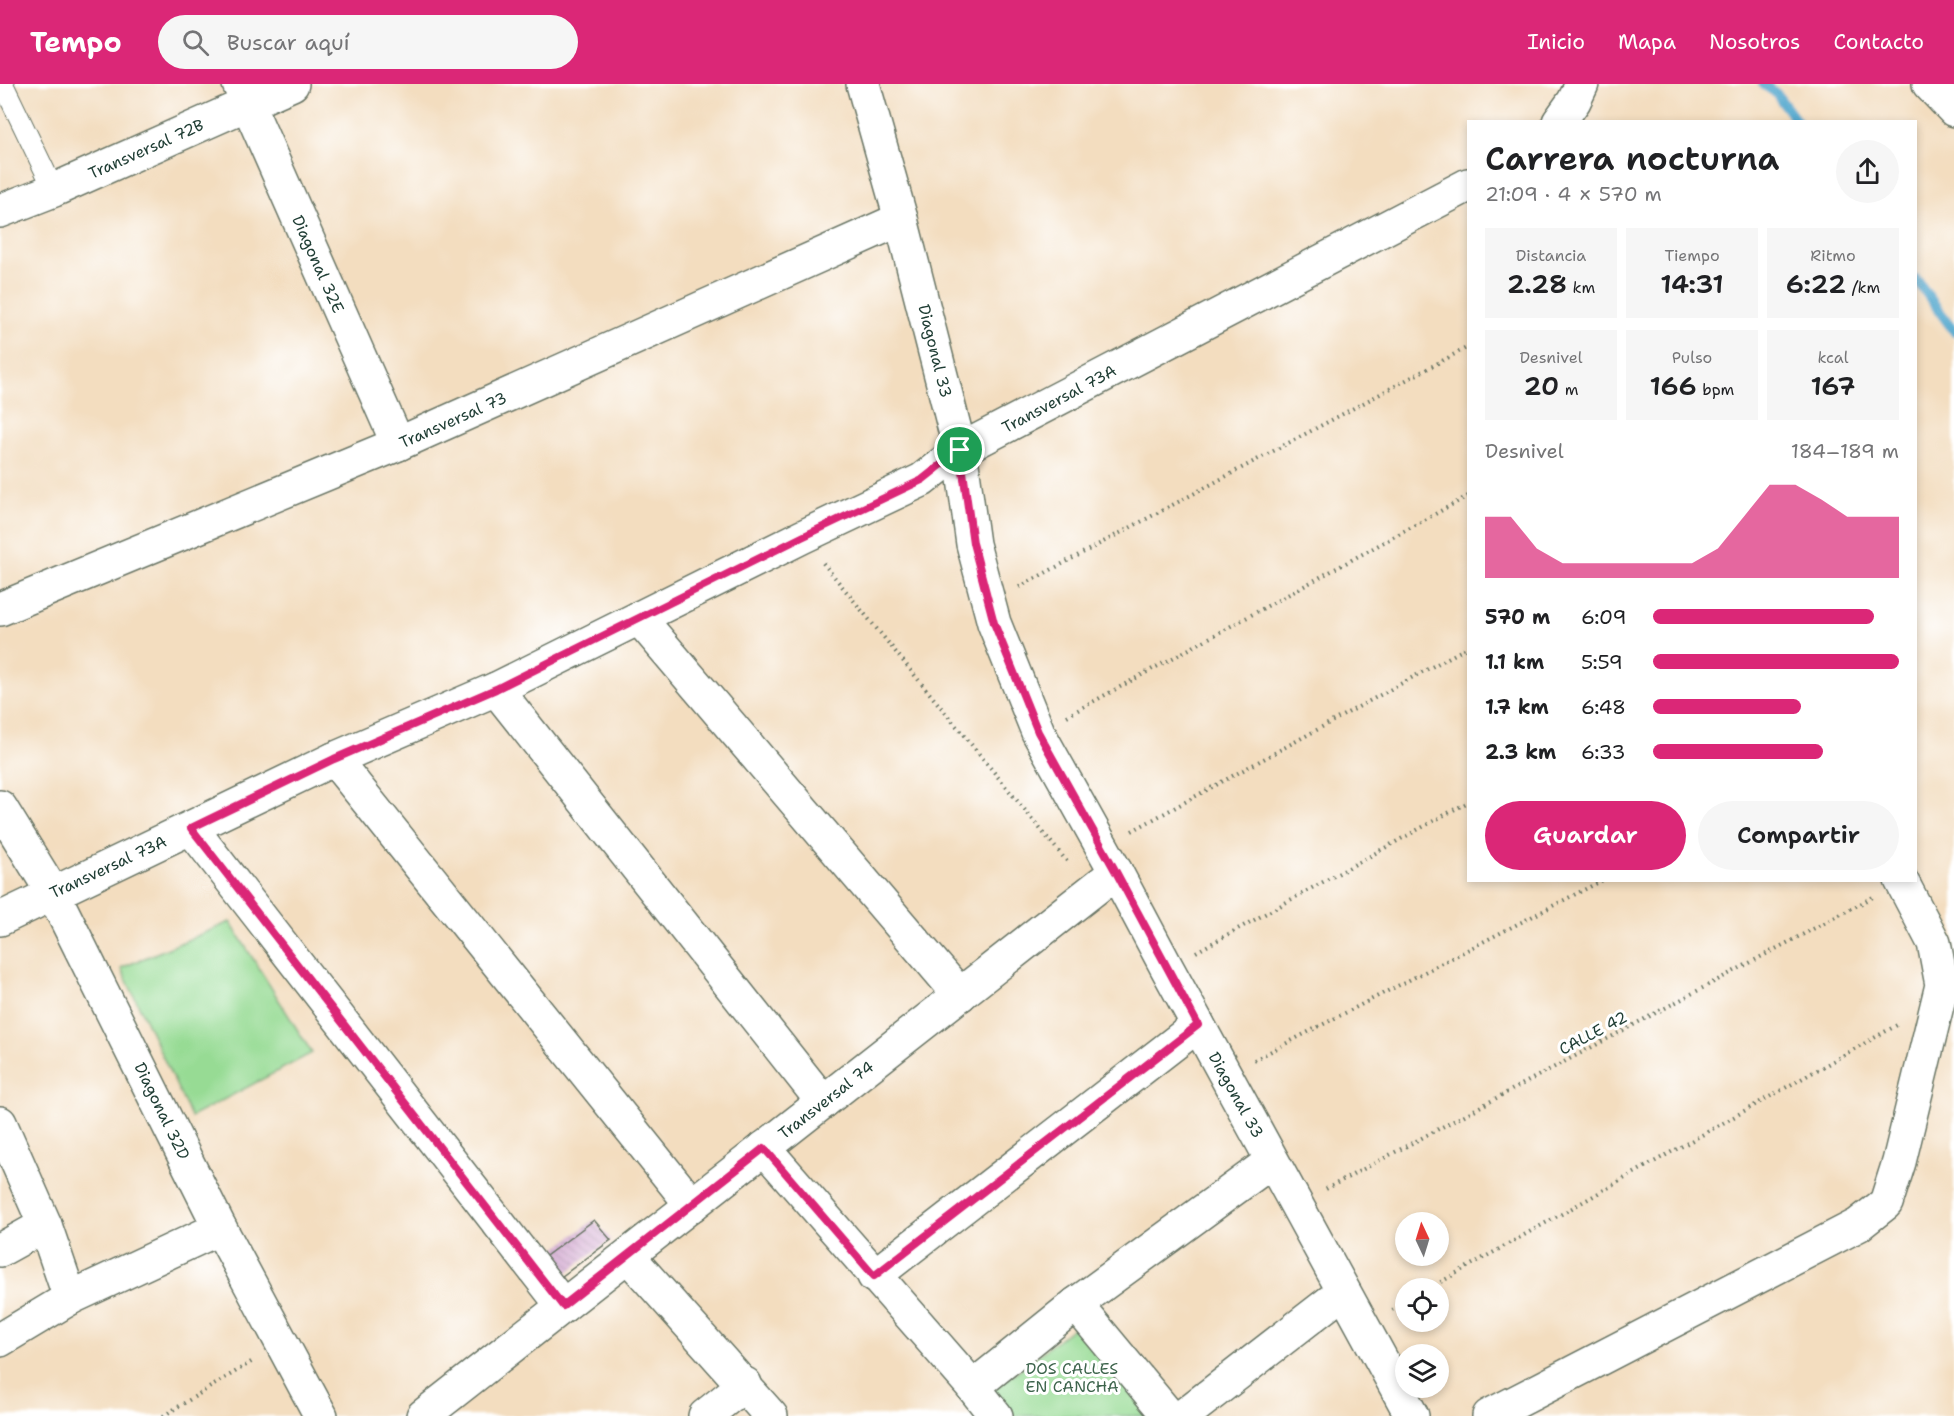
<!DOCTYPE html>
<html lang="es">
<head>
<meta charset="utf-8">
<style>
  :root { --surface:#fff; --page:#f6f6f6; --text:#202124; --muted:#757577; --accent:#db2777 }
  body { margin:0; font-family:"Shantell Sans",sans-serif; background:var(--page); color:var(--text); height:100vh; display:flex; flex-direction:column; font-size:22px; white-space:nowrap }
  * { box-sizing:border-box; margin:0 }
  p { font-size:20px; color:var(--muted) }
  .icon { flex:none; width:33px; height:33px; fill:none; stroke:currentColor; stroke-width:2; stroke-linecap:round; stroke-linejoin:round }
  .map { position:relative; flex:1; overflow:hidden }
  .sheet { position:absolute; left:1467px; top:36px; width:450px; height:762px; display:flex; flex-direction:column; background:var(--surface); border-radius:0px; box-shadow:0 3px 9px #0003 }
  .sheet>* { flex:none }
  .needle { width:39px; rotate:356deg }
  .fabs { position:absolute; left:1395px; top:1128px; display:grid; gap:12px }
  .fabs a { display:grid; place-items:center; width:54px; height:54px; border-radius:50%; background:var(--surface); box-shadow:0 3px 9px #0003; font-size:30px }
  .pin { position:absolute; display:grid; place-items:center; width:51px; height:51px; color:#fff; margin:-26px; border:3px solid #fff; border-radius:50%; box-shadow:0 2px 6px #0007 }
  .round { display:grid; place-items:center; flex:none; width:63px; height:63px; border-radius:32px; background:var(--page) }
  .head { display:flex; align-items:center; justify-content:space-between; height:102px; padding:0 18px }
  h1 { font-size:33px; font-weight:600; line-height:45px }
  .figures { display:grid; grid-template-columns:repeat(3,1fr); gap:9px; height:102px; padding:6px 18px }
  .figures div { display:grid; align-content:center; border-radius:0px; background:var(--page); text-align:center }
  .figures b { font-size:26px; font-weight:600 }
  .figures small { font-size:16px; font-weight:400 }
  .figures p { font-size:16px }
  .chart { height:168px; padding:12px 18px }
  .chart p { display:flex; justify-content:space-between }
  .chart svg { width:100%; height:108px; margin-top:6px; fill:var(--accent); opacity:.7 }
  .button { display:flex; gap:12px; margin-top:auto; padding:12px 18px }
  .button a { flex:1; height:69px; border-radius:36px; background:var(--accent); color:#fff; font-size:24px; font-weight:600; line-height:69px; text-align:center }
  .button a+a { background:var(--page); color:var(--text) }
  ul { padding:0 18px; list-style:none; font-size:20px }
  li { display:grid; grid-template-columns:96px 72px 1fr; align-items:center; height:45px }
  li i { height:15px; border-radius:8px; background:var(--accent) }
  header { display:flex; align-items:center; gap:36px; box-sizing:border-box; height:84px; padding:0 30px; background:var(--accent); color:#fff }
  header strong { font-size:28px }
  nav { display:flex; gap:33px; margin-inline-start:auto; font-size:21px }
  .search { width:420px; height:54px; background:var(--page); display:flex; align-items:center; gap:15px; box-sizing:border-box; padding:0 21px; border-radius:33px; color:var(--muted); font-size:22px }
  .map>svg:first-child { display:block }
</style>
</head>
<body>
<header>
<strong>Tempo</strong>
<div class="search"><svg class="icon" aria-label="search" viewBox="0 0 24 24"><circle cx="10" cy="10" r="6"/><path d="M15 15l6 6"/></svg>Buscar aquí</div>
<nav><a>Inicio</a><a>Mapa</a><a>Nosotros</a><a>Contacto</a></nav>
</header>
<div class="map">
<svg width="1954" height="1332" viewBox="0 0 1954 1332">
  <defs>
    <pattern id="building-back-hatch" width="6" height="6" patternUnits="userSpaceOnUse" patternTransform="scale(1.5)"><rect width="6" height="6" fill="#cb98c8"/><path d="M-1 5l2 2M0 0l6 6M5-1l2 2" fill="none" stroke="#a47da3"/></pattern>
  </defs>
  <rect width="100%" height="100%" fill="#fff"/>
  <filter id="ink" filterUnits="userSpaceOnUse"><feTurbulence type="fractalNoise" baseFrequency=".0167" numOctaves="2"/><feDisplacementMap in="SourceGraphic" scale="12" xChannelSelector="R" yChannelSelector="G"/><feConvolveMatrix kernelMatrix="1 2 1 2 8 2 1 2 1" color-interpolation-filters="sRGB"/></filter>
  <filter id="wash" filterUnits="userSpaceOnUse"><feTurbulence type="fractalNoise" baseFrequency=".008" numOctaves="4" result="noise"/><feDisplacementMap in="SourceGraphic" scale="24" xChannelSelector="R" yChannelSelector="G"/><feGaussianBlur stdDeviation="1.35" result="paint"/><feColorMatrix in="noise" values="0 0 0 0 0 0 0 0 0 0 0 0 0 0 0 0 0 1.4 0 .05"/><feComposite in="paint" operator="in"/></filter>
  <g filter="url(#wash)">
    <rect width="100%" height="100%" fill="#f3ddbf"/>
    <g fill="#97db94" stroke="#5b8c64" stroke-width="1.5">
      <path d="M230,838L312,969L191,1033L121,884Z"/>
      <path d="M1078,1240L1155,1332H1004L987,1311Z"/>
    </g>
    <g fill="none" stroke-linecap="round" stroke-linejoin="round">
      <g stroke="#50a6cc" stroke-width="10">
        <path d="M1763,0L1775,8L1797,38"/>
        <path d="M1916,195L1954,247"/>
      </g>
    </g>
    <g id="blocks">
      <path fill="url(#building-back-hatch)" d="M594,1136L611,1156L554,1198L538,1178Z"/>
    </g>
  </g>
  <g filter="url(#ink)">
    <use href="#blocks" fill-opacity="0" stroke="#697565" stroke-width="1.5"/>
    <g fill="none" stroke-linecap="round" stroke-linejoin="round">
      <defs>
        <path id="service" d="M3,0L54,106"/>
        <g id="minor">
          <path d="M239,0L398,360"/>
          <path d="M863,0L901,135L960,366L973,460L994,539L1038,648L1116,788L1167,884L1412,1332"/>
          <path d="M1929,0L1954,26"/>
          <path d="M1559,38L1574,17L1582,0"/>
          <path d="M0,127L54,106L292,0"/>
          <path d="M0,525L398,360L901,135"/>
          <path d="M639,534L960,911"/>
          <path d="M496,605L823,1018"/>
          <path d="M334,675L692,1121"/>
          <path d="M0,723L53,809L220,1144L321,1332"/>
          <path d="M191,744L563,1222"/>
          <path d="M0,835L334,675L496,605L802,453L922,396L960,366L1468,101"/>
          <path d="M0,1039L45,1141L70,1214"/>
          <path d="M764,1064L973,1303L996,1332"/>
          <path d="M0,1166L45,1141"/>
          <path d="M628,1172L771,1332"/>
          <path d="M874,1192L1198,941"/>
          <path d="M1076,1220L1169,1332"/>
          <path d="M0,1256L70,1214L220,1144"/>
          <path d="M973,1303L1076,1220L1272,1077"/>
          <path d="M423,1332L1116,788"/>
          <path d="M705,1332L745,1300"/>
          <path d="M1183,1332L1343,1208"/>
          <path d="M1489,1332L1858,1141L1886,1119L1899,1078L1942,901L1934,859L1901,796"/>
        </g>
      </defs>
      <use href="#service" stroke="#697565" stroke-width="22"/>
      <use href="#minor" stroke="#697565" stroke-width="36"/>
      <g stroke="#697565" stroke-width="4" stroke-dasharray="1.5 4.5" stroke-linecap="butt">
        <path d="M823,479L1069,780"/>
        <path d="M1019,503L1468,263"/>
        <path d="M1067,632L1468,412"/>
        <path d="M1132,747L1468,563"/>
        <path d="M1196,868L1468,718"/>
        <path d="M1254,976L1603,796"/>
        <path d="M1326,1105L1873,813"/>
        <path d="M1430,1204L1897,941"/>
        <path d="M1392,1226L1406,1218"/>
        <path d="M163,1332L253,1277"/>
      </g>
      <use href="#service" stroke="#fff" stroke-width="20"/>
      <use href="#minor" stroke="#fff" stroke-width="33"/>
    </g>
  </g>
  <g fill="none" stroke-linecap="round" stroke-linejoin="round" filter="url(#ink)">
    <defs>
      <path id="route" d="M960,366L973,459L994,539L1038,648L1116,788L1198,941L874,1192L764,1064L563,1222L191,744L334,675L496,605L802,453L922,396Z"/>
    </defs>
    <use href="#route" stroke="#fff" stroke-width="12"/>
    <use href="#route" stroke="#db2777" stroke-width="8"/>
  </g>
  <g text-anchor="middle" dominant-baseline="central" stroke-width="6" stroke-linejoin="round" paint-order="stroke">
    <g font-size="16" fill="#1f3d34" stroke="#fff">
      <text transform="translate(146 65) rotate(-24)">Transversal 72B</text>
      <text transform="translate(318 180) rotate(66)">Diagonal 32E</text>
      <text transform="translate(935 267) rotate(76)">Diagonal 33</text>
      <text transform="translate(1059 315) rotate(-28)">Transversal 73A</text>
      <text transform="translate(453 336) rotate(-24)">Transversal 73</text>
      <text transform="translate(108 783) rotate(-25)">Transversal 73A</text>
      <text transform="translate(1593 949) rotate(-28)">CALLE 42</text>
      <text transform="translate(1236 1011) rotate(61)">Diagonal 33</text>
      <text transform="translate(826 1016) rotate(-38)">Transversal 74</text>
      <text transform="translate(162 1027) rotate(64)">Diagonal 32D</text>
    </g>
    <g font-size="16" fill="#3d644c" stroke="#fff">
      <text x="1072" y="1284">DOS CALLES<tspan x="1072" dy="18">EN CANCHA</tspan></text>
    </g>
  </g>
</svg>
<div class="fabs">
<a><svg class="needle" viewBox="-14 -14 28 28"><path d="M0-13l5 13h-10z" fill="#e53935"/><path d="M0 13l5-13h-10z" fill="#757577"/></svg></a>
<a><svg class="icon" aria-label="locate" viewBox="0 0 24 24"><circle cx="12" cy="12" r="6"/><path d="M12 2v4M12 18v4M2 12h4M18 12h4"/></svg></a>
<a><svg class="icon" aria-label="layers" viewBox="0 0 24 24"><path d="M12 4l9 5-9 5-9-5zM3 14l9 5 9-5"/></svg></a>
</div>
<div class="pin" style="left:960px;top:366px;background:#1e9e55"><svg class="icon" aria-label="arrive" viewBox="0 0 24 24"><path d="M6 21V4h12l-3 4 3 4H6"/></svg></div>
<section class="sheet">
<div class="head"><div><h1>Carrera nocturna</h1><p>21:09 · 4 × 570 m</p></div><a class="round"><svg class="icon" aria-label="share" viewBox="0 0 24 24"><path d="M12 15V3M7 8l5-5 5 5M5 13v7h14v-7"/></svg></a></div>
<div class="figures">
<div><p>Distancia</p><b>2.28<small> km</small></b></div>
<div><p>Tiempo</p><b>14:31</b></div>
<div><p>Ritmo</p><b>6:22<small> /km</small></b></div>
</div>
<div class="figures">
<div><p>Desnivel</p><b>20<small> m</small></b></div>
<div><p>Pulso</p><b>166<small> bpm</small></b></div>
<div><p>kcal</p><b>167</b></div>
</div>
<div class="chart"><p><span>Desnivel</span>184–189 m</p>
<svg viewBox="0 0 160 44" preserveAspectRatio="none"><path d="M0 44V19L10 19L20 32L30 38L40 38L50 38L60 38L70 38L80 38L90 32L100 19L110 6L120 6L130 12L140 19L150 19L160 19V44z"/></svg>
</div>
<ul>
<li><b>570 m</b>6:09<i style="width:90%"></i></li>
<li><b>1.1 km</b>5:59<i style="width:100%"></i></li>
<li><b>1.7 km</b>6:48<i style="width:60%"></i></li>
<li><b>2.3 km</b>6:33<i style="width:69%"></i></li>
</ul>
<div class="button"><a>Guardar</a><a>Compartir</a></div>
</section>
</div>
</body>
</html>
